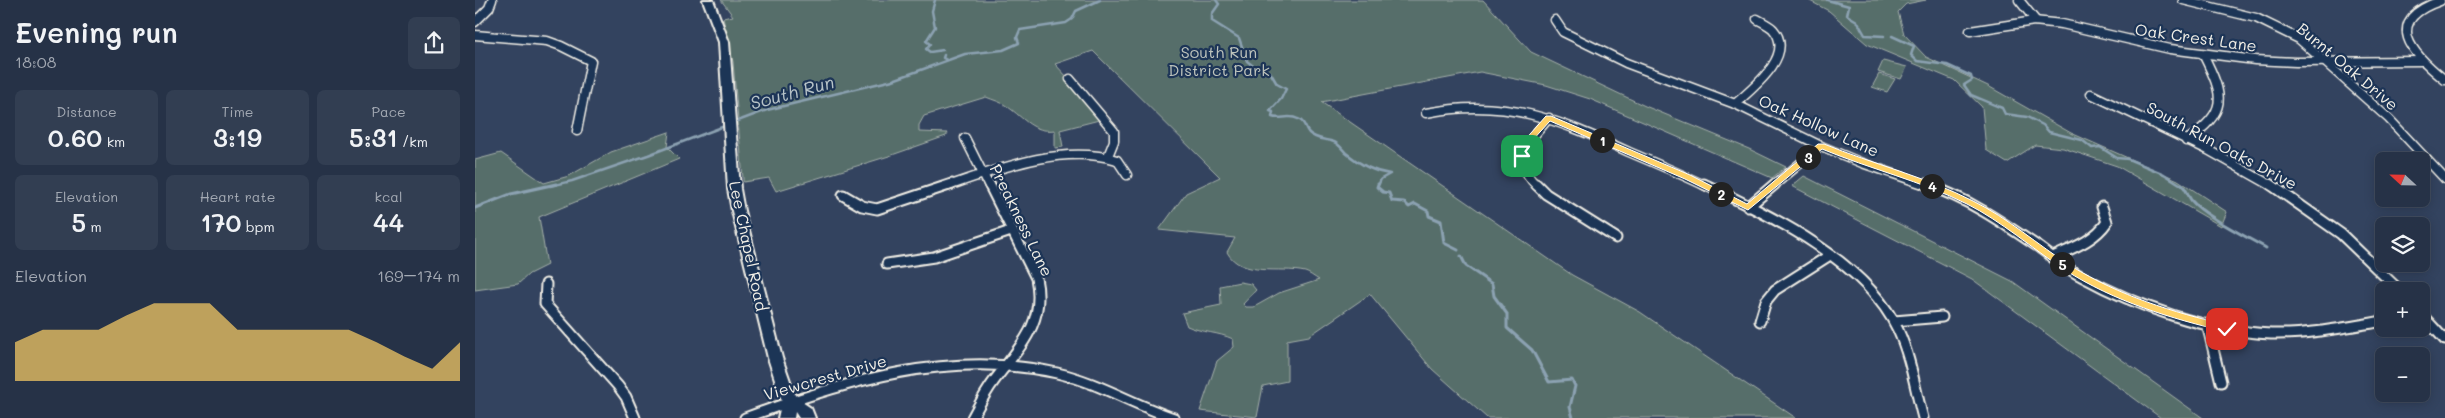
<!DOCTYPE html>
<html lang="en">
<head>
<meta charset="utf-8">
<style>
  :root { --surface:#263247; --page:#323e52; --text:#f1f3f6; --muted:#a4aab4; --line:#424d60; --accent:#ffd166 }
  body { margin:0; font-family:Mali,sans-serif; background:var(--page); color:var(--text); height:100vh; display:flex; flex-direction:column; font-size:19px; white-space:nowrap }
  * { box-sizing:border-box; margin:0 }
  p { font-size:16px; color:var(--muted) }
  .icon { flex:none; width:28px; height:28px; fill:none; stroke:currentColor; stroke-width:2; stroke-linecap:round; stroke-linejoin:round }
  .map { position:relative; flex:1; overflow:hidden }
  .panel { display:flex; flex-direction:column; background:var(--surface); width:475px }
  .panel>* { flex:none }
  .needle { width:32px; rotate:292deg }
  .tools { position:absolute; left:1900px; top:152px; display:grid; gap:10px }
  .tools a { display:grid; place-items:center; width:55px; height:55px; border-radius:8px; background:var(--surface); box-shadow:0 2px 12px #0003,0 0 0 1px var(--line); font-size:25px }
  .pin { position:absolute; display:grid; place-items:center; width:42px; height:42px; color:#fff; margin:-21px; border-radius:10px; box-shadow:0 2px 8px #0006 }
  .km { position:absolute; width:25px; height:25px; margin:-12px; border-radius:50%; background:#222; color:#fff; font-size:14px; line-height:25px; text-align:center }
  .round { display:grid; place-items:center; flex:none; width:52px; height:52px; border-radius:8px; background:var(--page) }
  .head { display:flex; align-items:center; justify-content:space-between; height:85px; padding:0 15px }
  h1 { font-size:28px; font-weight:600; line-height:38px }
  .stats { display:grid; grid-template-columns:repeat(3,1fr); gap:8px; height:85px; padding:5px 15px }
  .stats div { display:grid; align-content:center; border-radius:8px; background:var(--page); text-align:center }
  .stats b { font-size:25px; font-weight:600 }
  .stats small { font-size:14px; font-weight:400 }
  .stats p { font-size:14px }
  .chart { height:140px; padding:10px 15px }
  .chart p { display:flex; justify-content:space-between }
  .chart svg { width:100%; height:90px; margin-top:5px; fill:var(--accent); opacity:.7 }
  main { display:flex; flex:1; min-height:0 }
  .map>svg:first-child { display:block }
</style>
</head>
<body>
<main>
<section class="panel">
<div class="head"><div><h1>Evening run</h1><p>18:08</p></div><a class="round"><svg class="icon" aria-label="share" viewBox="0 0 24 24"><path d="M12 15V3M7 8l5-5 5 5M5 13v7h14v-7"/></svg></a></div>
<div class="stats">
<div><p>Distance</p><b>0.60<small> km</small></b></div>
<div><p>Time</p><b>3:19</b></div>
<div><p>Pace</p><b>5:31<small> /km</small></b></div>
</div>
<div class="stats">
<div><p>Elevation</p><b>5<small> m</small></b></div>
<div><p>Heart rate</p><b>170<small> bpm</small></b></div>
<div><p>kcal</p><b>44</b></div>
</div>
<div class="chart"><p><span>Elevation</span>169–174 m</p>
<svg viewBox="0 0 160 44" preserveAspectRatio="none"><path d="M0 44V25L10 19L20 19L30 19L40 12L50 6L60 6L70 6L80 19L90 19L100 19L110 19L120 19L130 25L140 32L150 38L160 25V44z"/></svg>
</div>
</section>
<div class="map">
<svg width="1970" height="418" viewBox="0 0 1970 418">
  <rect width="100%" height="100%" fill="#33435f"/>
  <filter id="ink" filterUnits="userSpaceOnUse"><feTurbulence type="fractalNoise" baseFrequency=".02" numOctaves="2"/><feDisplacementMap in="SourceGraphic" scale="10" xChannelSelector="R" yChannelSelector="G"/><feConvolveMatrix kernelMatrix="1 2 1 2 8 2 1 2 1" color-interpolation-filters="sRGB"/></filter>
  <g filter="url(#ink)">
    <g fill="#566e6a" stroke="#a5b0a9">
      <path d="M246,0H1008L1056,52L1170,106L1274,149L1311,167L1297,178L1115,99L1071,85L1005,72L846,102L1097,275L1165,312L1321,418H1012L957,369L895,294L834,336L812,340V381L788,386L782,417L725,411L742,361L759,347L758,339C743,332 728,333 712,326L707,313L746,305L745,286L765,282L776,284L781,290L768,304L771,307H779L804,293L844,280C839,277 834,273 830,272C805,266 766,278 752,252L760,238L684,230L711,193L745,177L618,51L580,64L635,123C641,132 641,139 637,149L634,148C638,136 637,129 628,119L585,130L588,147L580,148V130C558,133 549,118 533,107C527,102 518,100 511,97L449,116L444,125V132L473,133L471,136L414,156L301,191L294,178L268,182V179L258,62L248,18L258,16Z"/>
      <path d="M1333,0H1451L1431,4L1423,12L1429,34L1451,57L1513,86L1596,133L1703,180L1752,212L1746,226L1642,166L1588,148L1560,145L1532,163L1511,150L1507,107L1479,80L1392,44L1354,11Z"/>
      <path d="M1408,61L1432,67L1426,79L1403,72Z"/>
      <path d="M1404,74L1420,79L1412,92L1397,87Z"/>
      <path d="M194,132L192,147L204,159L64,217L72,265L54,274L43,284L0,290V160L26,153L69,183L94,176L136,152Z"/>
      <path d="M1329,176L1537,281L1728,418H1686L1497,279L1317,186Z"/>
    </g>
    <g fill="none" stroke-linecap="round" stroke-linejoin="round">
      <g stroke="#8ca2b2" stroke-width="2.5">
        <path d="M460,0L457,11L460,27L451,41L455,44L451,49L455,52L468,50"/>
        <path d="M741,0L744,4L737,14V21L764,38L772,61L782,69L795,72L802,84L811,89L806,99L795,111L798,112L797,117C806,120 814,114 823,119C831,122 829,128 834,133C841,140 851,139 859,142C864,144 867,149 871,153C883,163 899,172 915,174L906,179L903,186"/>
        <path d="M1352,0L1374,6L1372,15L1382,21L1390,35L1409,36"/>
        <path d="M1417,36L1439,46L1436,55L1442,61L1472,65L1496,76L1497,80L1489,85L1496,95L1527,108L1530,114L1552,117L1568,125L1574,132L1607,140L1617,148L1625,147L1642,158L1653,159L1689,174L1708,186"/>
        <path d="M469,55L468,58L472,60"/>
        <path d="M75,186L97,181L173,155L292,110L418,80L490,54L528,50L544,43L542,37L545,30L591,23L597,19L601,11L625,0"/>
      </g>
      <g stroke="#8ca2b2" stroke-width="3">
        <path d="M903,184L902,187L908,192L914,193L917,201L929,202L934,207L940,204L953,211L954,216L966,221L969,243L983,250"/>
        <path d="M1706,184C1712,189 1712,194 1716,200C1729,216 1772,237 1791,248"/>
        <path d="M0,208L36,194L81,184"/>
        <path d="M986,256L991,266L1017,284L1019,296L1032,314V328L1057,350L1074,382L1097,380L1100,386L1095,407L1098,418"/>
      </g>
      <defs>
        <g id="minor-far1">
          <path d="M1544,0L1561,21"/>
          <path d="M1708,0L1781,18L1824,39L1914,119L1970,179"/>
          <path d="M1965,1C1907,21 1936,53 1970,80"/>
          <path d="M1080,20L1088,32L1151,63L1260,104L1346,146L1387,163L1454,186"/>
          <path d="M0,22L14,8L17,0"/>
          <path d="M1495,31L1559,21L1587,24L1695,49L1780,60L1821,62L1947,61"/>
          <path d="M0,35L72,41L86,46L116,61L102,131"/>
          <path d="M595,79L639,131V141L633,156"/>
          <path d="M1616,94L1733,150L1797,186"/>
          <path d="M1260,104C1278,88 1321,55 1298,29C1294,25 1287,22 1282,19"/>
          <path d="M951,113C1030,97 1084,120 1154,152C1180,163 1206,174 1231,186"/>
          <path d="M490,138L514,186"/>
          <path d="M1711,141C1753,111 1750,98 1728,54"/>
          <path d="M473,186C525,168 588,144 642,160L652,175"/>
          <path d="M1062,186C1033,158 1054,142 1074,118"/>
          <path d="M1298,186L1346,146"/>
        </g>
        <g id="minor">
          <path d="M1061,184L1071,194L1141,238"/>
          <path d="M1229,184C1296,216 1390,260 1423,330C1436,358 1440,389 1448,418"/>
          <path d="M1450,184C1494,199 1527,222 1565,248C1578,258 1592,269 1606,276C1663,307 1731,331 1796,334C1834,335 1872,327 1909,321"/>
          <path d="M1795,184L1866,234L1925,291"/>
          <path d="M368,195L387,206L402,209L477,184"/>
          <path d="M1273,207L1300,184"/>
          <path d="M1578,257C1598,248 1619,241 1632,222L1627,207"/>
          <path d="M412,264L459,257L536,231"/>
          <path d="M71,284L70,304L143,386L151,397L160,418"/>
          <path d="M1946,314L1970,340"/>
          <path d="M1285,321L1291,301L1300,290L1355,255"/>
          <path d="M1419,321L1467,317"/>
          <path d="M1732,324L1746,382"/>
          <path d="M270,418C370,381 475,349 582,373C623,382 659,405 699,418"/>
          <path d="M497,418C504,405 510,393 519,381C544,347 571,324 561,278L514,184"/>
        </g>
        <path id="secondary" d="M228,0H238L254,42L265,189L269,211L307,358L321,398L336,408L340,418H324L320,412L319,418H303L307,401L293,358L257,211L253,189L244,42Z"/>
      </defs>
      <use href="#minor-far1" stroke="#f4f1e8" stroke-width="11"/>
      <use href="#minor" stroke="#f4f1e8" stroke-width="13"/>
      <use href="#secondary" stroke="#f4f1e8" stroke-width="4"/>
      <use href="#minor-far1" stroke="#1d3557" stroke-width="8"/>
      <use href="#minor" stroke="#1d3557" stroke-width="9"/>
      <use href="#secondary" fill="#1d3557" fill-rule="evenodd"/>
    </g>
  </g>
  <path fill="#ffd166" stroke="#fff" d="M1071,116H1076L1215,175L1272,204L1343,144H1349C1398,164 1451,177 1498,201C1533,218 1563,245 1596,266C1645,296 1697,312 1752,325L1757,329L1752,332C1695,318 1640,302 1590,270C1558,249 1526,221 1492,204C1446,181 1395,169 1347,149L1273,210L1210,179L1075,121L1056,142L1050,158H1044L1048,142Z"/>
  <g text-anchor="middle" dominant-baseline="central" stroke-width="4.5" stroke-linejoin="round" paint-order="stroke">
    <g font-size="16" fill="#f4f1e8" stroke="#1d3557">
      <text transform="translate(1721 37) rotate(8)">Oak Crest Lane</text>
      <text transform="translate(1873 66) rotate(40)">Burnt Oak Drive</text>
      <text transform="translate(1344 125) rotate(24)">Oak Hollow Lane</text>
      <text transform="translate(1747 145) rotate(28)">South Run Oaks Drive</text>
      <text transform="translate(547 220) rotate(64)">Preakness Lane</text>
      <text transform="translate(274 246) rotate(78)">Lee Chapel Road</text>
      <text transform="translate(350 377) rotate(-16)">Viewcrest Drive</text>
    </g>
    <g font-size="16" fill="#bdc3bc" stroke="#1d3557">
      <text x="744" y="51">South Run<tspan x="744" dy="18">District Park</tspan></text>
    </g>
    <g font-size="18" font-style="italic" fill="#b7c3c8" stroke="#1d3557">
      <text transform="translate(317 92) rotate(-15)">South Run</text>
    </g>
  </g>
</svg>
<div class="tools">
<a><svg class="needle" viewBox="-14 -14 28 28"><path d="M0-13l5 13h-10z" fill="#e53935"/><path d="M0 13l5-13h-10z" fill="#a4aab4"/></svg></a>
<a><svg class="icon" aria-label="layers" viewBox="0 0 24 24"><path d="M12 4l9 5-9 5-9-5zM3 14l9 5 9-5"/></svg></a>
<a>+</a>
<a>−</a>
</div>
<div class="pin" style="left:1047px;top:156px;background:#1e9e55"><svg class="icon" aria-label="arrive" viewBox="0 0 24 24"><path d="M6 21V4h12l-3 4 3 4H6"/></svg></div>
<div class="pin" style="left:1752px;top:329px;background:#d93025"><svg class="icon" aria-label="check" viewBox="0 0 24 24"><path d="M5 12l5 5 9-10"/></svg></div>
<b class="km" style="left:1127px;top:140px">1</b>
<b class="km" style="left:1246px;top:194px">2</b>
<b class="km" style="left:1333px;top:157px">3</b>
<b class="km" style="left:1457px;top:186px">4</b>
<b class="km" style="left:1587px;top:264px">5</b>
</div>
</main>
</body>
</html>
